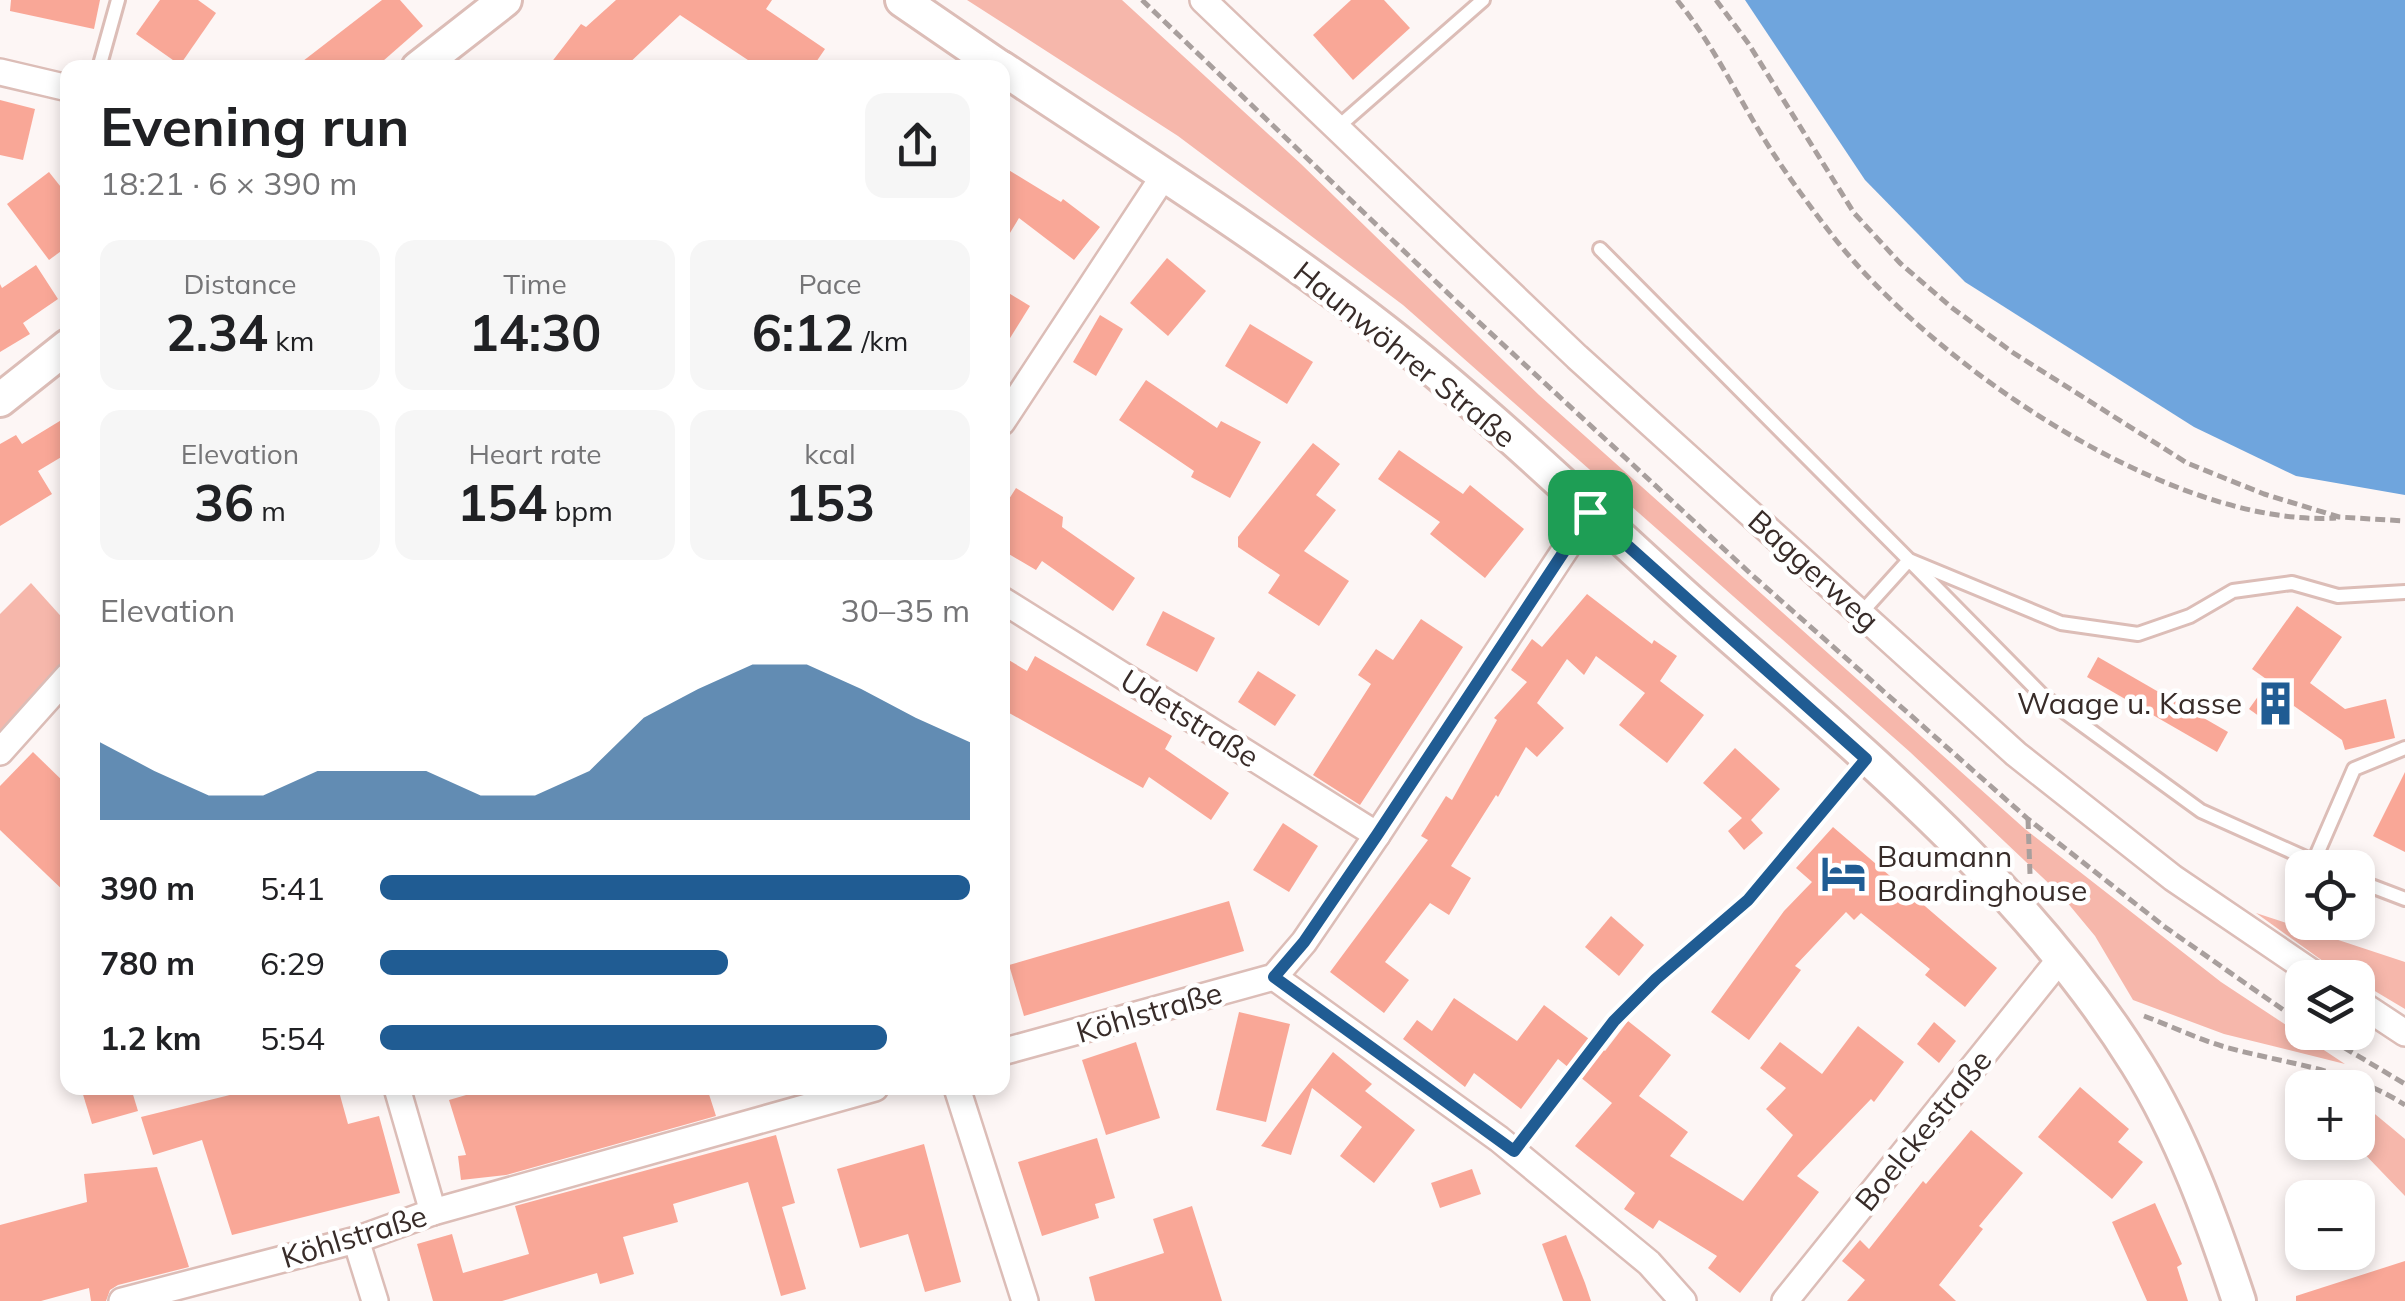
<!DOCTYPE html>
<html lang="en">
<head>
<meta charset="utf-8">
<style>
  :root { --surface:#fff; --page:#f6f6f6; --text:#202124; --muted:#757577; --accent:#205c93 }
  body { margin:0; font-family:Mulish,sans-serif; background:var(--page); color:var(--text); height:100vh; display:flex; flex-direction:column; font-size:38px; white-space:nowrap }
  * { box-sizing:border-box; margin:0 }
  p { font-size:32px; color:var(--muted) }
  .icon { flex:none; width:55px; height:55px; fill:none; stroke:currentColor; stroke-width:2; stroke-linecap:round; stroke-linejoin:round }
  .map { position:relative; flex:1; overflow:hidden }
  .panel { position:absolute; left:60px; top:60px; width:950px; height:1035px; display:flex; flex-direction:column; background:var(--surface); border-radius:20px; box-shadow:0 5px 15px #0003 }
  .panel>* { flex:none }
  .controls { position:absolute; left:2285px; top:850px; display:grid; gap:20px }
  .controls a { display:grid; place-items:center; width:90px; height:90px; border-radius:20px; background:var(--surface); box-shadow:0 5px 15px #0003; font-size:50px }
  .pin { position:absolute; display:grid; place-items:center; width:85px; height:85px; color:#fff; margin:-42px; border-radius:20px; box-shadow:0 5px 15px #0006 }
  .round { display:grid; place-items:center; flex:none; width:105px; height:105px; border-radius:20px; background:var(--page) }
  .head { display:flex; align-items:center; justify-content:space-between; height:170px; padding:0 40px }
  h1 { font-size:55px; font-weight:700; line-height:75px }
  .figures { display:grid; grid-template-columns:repeat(3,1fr); gap:15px; height:170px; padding:10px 40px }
  .figures div { display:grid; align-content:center; border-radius:20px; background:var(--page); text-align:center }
  .figures b { font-size:50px; font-weight:700 }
  .figures small { font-size:28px; font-weight:400 }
  .figures p { font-size:28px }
  .chart { height:280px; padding:20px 40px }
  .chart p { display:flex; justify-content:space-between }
  .chart svg { width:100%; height:180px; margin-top:10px; fill:var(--accent); opacity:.7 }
  ul { padding:0 40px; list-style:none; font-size:32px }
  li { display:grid; grid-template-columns:160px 120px 1fr; align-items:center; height:75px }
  li i { height:25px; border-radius:12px; background:var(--accent) }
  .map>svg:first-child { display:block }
</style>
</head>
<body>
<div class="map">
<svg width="2405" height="1301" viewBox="0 0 2405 1301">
  <rect width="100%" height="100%" fill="#fdf6f5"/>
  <g fill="#f6b7ab">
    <path d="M967,0H1122L1301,164L1539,395L2025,829L2221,982L2345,1064L2224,1034L2133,1000L2095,936L2061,895L1910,752L1403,305L1178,136Z"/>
    <path d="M31,583L67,623V657L0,734V614Z"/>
    <path d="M2256,913L2405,962V1009L2358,981V978L2327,964Z"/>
    <path d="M2358,1100L2405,1139V1196L2354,1143L2358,1142Z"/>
  </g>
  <path fill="#6fa5dd" d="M1745,0H2405V495L2296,476L2194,427L1965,282L1865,180Z"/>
  <g fill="#f9a797">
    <path d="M11,0H100L94,29L10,11Z"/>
    <path d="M160,0H198L216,13L180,65L136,34Z"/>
    <path d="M382,0H400L423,26L375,68H294Z"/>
    <path d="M616,0H772L766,9L825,49L812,68H760L680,15L624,68H547L581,24L586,27Z"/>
    <path d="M1351,0H1384L1410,28L1353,80L1313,35Z"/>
    <path d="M0,100L35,109L23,160L0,155Z"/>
    <path d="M1002,166L1061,202L1063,199L1100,227L1074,260L1019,218L1002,246Z"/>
    <path d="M49,172L68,196V246L49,260L7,204Z"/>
    <path d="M1167,258L1206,291L1168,336L1130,303Z"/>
    <path d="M36,265L58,299L23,323L30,334L0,352V284L2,288Z"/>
    <path d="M1002,289L1030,306L1002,351Z"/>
    <path d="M1100,315L1123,329L1096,376L1073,362Z"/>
    <path d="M1250,324L1313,362L1287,404L1225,366Z"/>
    <path d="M1146,380L1217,428L1221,421L1261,442L1230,498L1191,477L1194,471L1119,420Z"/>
    <path d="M68,416V453L38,471L52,494L0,526V444L16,435L22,444Z"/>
    <path d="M1313,443L1340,464L1316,495L1336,510L1304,551L1349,581L1319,626L1268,593L1280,575L1238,547V537Z"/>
    <path d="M1399,450L1463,494L1470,485L1524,529L1485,578L1430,534L1440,522L1378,479Z"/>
    <path d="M1016,488L1063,517L1062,527L1135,578L1113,611L1042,561L1036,570L1002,550V510Z"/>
    <path d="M1587,594L1652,644L1654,640L1677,656L1660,681L1704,715L1667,763L1619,725L1645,693L1596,656L1584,675L1567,659L1537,703L1564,728L1537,757L1526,747L1498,797L1496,795L1451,866L1471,878L1449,915L1430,903L1385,962L1409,980L1384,1013L1330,972L1428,840L1421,836L1446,796L1452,800L1497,720L1494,718L1527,682L1511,670L1532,639L1542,647Z"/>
    <path d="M2297,606L2342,637L2310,683L2345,709L2386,699L2395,738L2345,750L2342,740L2294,706L2277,729L2249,709L2269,681L2252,669Z"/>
    <path d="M1163,611L1215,638L1197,672L1146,645Z"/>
    <path d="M1421,619L1463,647L1360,805L1313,775L1371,684L1358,675L1376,649L1393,660Z"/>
    <path d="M1002,656L1027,671L1035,656L1172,736L1165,749L1229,793L1211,820L1149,777L1143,788L1002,709Z"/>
    <path d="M2098,657L2228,732L2217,752L2087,677Z"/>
    <path d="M1258,671L1296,695L1275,726L1238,702Z"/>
    <path d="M1735,748L1780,789L1751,820L1763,833L1744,850L1728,831L1742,818L1703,783Z"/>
    <path d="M33,752L68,786V895L0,830V786Z"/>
    <path d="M2405,772V852L2373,836Z"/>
    <path d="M1283,823L1318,846L1289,892L1253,870Z"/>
    <path d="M1833,827L1997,968L1965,1007L1925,975L1930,969L1861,913L1854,920L1846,912L1795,966L1801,970L1749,1040L1711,1012L1784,911L1812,882L1796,868Z"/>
    <path d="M1229,901L1244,951L1024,1016L1009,965Z"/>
    <path d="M1611,916L1644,945L1619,976L1585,947Z"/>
    <path d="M1454,998L1517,1041L1544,1005L1605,1051L1628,1021L1671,1055L1639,1096L1688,1132L1670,1156L1743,1201L1793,1135L1766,1109L1786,1088L1760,1068L1780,1042L1822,1074L1858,1026L1904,1062L1874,1102L1871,1099L1797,1176L1819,1192L1740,1293L1708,1268L1717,1256L1659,1220L1653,1229L1624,1209L1635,1193L1575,1146L1612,1103L1558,1059L1521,1109L1474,1073L1465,1087L1403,1039L1417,1020L1432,1031Z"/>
    <path d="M1239,1012L1290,1024L1266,1122L1216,1110Z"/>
    <path d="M1934,1022L1956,1041L1939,1063L1917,1044Z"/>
    <path d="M1136,1042L1160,1118L1106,1135L1082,1060Z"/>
    <path d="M1333,1052L1372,1084L1365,1091L1415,1130L1374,1183L1340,1156L1362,1127L1312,1088L1291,1155L1261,1146Z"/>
    <path d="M2080,1087L2129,1129L2118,1142L2143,1162L2112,1199L2038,1137Z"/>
    <path d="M81,1088H131L138,1111L92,1124Z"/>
    <path d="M258,1088H338L348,1124L379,1116L400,1193L232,1235L202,1140L153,1155L141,1117Z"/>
    <path d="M490,1088H707L716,1116L506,1175L461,1180L458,1156L466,1155L449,1100Z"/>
    <path d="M1971,1130L2023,1173L1979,1226L1983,1229L1939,1285L1956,1301H1847L1865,1280L1842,1261L1860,1240L1869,1249L1923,1181L1926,1184Z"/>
    <path d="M776,1135L795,1203L782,1207L806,1289L781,1296L748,1182L673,1204L678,1222L623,1237L634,1274L600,1284L597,1273L502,1301H433L417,1244L452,1234L463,1273L529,1254L515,1206Z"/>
    <path d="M1097,1138L1115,1198L1095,1204L1099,1218L1042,1236L1018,1162Z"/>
    <path d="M924,1144L961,1282L925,1292L908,1234L860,1248L837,1169Z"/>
    <path d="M157,1167L189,1267L118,1285L110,1290L106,1301H91L89,1288L41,1301H0V1225L87,1202L84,1174Z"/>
    <path d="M1472,1169L1481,1194L1440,1208L1431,1183Z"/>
    <path d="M2155,1203L2182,1264L2177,1267L2188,1301H2147L2112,1222Z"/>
    <path d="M1192,1206L1222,1301H1095L1089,1277L1164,1253L1153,1219Z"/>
    <path d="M1566,1235L1585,1283L1591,1301H1563L1542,1244Z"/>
    <path d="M2405,1261V1301H2296V1296Z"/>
  </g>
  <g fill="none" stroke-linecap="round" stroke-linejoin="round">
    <defs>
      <g id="service">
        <path d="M99,68L118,0"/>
        <path d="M1339,126L1483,0"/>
        <path d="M1600,249L1909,560L2061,623L2138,634L2190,616L2233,591L2292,583L2338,596L2405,592"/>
        <path d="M1862,612L1909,560L2043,696L2201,811L2328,868"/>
        <path d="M2314,861L2354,769L2405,748"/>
        <path d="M2358,881L2405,899"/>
        <path d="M1656,979L1749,900L1866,759"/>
      </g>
      <g id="minor">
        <path d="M1203,0L1577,357L2016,754L2173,878L2320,978"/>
        <path d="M0,72L68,88"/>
        <path d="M1002,422L1165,174"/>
        <path d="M1002,600L1377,835"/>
        <path d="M0,752L68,676"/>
        <path d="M1274,977L1499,1139L1649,1263L1683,1301"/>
        <path d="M2358,1002L2405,1033"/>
        <path d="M1002,1052L1274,977L1304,942L1377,835L1590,512"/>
        <path d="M397,1088L433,1212"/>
        <path d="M957,1088L1025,1301"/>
        <path d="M356,1240L375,1301"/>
        <path d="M122,1301L356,1240L433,1212L875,1088"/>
        <path d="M1785,1301L2061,958"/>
      </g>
      <g id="tertiary">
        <path d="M902,0L1001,68"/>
        <path d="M418,68L505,0"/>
        <path d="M1002,68C1131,154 1263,236 1385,331C1495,417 1595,516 1699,609C1856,748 2025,884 2137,1064C2182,1136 2212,1220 2239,1301"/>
        <path d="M0,400L68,346"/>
      </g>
    </defs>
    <use href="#service" stroke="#dcbdb7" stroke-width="18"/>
    <use href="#minor" stroke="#dcbdb7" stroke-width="30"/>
    <use href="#tertiary" stroke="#dcbdb7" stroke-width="38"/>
    <g stroke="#a89f9d" stroke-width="5" stroke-dasharray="10 5" stroke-linecap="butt">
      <path d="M1142,0L1455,300L1752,575L2028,819L2165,927L2302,1023"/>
      <path d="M1677,0C1713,44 1736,94 1766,142C1786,174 1809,205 1832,235C1931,363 2170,528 2336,518"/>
      <path d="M1716,0L1748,43L1854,213L1900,263L1951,307L2012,352L2187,463L2264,494L2339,517L2405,521"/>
      <path d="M2028,819L2030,874"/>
      <path d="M2144,1016C2171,1026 2198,1039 2225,1047C2286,1064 2350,1069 2405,1105"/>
      <path d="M2318,1032L2405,1084"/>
      <path d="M1531,1129L1614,1021L1641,994"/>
    </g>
    <use href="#service" stroke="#fff" stroke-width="12"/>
    <use href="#minor" stroke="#fff" stroke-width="25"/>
    <use href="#tertiary" stroke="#fff" stroke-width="32"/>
  </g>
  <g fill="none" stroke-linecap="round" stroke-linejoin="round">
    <defs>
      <path id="route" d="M1590,512L1866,759L1748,900L1656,979L1614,1021L1514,1151L1274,977L1304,942L1377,835Z"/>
    </defs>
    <use href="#route" stroke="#fff" stroke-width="20"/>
    <use href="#route" stroke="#205c93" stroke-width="12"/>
  </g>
  <defs>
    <symbol id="building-bare" viewBox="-9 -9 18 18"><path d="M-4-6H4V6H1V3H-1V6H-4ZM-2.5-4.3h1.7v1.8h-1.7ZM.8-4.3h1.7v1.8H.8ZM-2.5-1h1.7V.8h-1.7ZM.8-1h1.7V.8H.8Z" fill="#205c93" stroke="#fff" stroke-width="2.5" paint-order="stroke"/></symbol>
    <symbol id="hotel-bare" viewBox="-9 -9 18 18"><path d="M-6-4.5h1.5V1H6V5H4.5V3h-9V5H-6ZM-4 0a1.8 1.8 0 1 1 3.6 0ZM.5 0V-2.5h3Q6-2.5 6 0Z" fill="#205c93" stroke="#fff" stroke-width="2.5" paint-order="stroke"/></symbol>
  </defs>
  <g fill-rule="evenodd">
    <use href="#building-bare" x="2244" y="672" width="63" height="63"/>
    <use href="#hotel-bare" x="1812" y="842" width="63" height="63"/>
  </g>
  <g text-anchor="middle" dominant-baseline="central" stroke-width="9" stroke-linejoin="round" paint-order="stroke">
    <g font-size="30" fill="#382c29" stroke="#fff">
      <text transform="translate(1405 354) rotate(39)">Haunwöhrer Straße</text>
      <text transform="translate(1814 570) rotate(42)">Baggerweg</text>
      <text transform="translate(1190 718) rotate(32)">Udetstraße</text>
      <text transform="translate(1149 1012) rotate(-16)">Köhlstraße</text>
      <text transform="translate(1923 1130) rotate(-51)">Boelckestraße</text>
      <text transform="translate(354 1236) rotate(-17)">Köhlstraße</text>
    </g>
    <g font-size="30" fill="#382c29" stroke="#fff" text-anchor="end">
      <text x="2242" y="703">Waage u. Kasse</text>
      <text x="1877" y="856" text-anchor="start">Baumann<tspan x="1877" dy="34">Boardinghouse</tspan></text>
    </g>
  </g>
</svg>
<div class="controls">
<a><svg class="icon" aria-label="locate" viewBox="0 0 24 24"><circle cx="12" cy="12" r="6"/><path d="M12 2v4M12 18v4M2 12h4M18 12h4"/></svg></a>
<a><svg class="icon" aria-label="layers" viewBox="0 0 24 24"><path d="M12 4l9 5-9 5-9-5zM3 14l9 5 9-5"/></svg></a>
<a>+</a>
<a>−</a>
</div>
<div class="pin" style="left:1590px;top:512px;background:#1e9e55"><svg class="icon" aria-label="arrive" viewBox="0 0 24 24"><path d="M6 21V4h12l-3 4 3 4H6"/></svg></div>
<section class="panel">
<div class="head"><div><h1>Evening run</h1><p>18:21 · 6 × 390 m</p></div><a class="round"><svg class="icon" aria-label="share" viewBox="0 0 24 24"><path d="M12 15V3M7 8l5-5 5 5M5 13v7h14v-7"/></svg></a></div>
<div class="figures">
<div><p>Distance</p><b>2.34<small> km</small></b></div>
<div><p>Time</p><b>14:30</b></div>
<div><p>Pace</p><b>6:12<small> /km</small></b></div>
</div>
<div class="figures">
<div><p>Elevation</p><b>36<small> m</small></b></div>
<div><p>Heart rate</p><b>154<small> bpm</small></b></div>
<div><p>kcal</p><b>153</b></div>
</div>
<div class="chart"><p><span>Elevation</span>30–35 m</p>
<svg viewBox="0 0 160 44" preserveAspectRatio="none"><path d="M0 44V25L10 32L20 38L30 38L40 32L50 32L60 32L70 38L80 38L90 32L100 19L110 12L120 6L130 6L140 12L150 19L160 25V44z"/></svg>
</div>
<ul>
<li><b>390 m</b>5:41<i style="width:100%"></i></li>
<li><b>780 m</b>6:29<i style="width:59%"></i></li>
<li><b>1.2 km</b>5:54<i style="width:86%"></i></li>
</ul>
</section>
</div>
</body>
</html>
